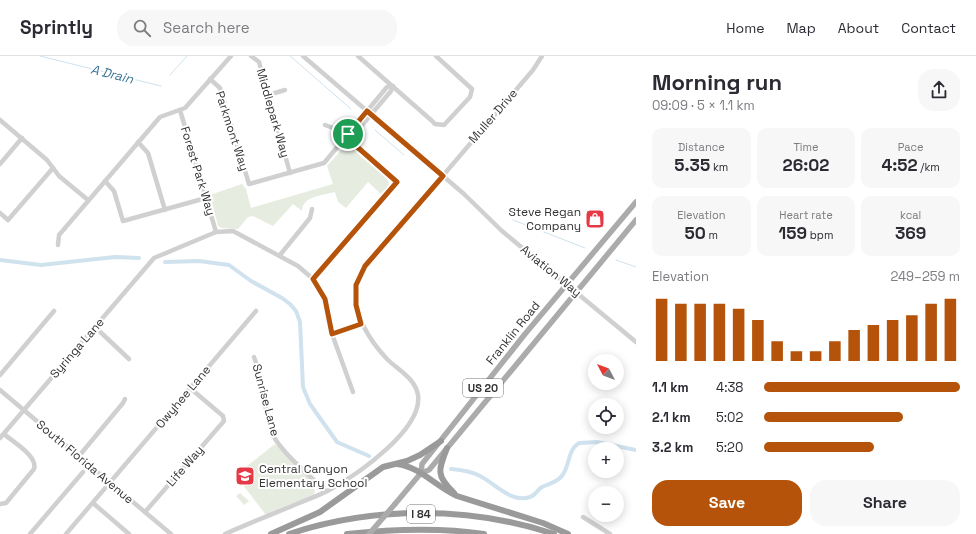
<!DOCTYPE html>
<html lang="en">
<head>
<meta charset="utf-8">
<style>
  :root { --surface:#fff; --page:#f7f7f7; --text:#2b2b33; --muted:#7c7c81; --line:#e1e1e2; --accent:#b45309 }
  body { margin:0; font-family:"Space Grotesk",sans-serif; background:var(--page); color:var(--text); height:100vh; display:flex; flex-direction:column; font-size:15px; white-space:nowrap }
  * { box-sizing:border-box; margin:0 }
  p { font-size:13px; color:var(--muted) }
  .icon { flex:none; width:22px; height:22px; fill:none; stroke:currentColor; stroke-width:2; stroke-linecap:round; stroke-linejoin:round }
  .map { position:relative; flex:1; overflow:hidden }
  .panel { display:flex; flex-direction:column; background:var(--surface); width:340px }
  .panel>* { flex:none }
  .needle { width:26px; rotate:311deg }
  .fabs { position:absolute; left:588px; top:298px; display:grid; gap:8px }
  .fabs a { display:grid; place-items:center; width:36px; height:36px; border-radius:50%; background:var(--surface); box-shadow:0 2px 10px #0003; font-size:20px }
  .pin { position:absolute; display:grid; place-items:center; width:34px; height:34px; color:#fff; margin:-17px; border:2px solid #fff; border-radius:50%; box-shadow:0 1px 4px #0007 }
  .round { display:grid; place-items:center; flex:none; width:42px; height:42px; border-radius:16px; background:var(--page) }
  .summary { display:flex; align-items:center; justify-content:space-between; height:68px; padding:0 16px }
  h1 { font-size:22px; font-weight:800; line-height:30px }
  .stats { display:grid; grid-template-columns:repeat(3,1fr); gap:6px; height:68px; padding:4px 16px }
  .stats div { display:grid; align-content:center; border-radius:10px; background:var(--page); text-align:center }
  .stats b { font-size:17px; font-weight:800 }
  .stats small { font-size:11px; font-weight:400 }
  .stats p { font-size:11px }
  .chart { height:112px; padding:8px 16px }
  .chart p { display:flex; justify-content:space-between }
  .chart svg { width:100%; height:72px; margin-top:4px; stroke:var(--accent); stroke-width:6 }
  .button { display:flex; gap:8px; margin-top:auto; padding:8px 16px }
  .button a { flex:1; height:46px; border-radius:16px; background:var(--accent); color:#fff; font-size:16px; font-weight:800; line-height:46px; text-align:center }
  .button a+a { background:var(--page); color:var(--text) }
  ul { padding:0 16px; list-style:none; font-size:13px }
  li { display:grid; grid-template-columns:64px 48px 1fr; align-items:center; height:30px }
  li i { height:10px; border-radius:5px; background:var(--accent) }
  header { display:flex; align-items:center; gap:24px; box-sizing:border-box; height:56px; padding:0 20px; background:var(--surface); border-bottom:1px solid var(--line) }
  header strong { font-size:19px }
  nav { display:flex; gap:22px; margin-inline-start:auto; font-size:14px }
  .search { width:280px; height:36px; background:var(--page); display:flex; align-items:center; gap:10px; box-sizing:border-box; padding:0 14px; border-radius:16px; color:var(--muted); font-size:15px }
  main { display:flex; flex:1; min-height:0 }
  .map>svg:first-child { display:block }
</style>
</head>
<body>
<header>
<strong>Sprintly</strong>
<div class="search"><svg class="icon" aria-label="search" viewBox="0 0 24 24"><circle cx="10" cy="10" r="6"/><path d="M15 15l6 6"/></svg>Search here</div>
<nav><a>Home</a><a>Map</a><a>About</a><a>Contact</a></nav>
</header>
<main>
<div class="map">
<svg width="636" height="478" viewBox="0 0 636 478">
  <rect width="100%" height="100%" fill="#fff"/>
  <g fill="#e6ecdf">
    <path d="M345,90H349L388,124L389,129L381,138L368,126L346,152L338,146L335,136C324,139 302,140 302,155L293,148L273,170L253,160L248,161L238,173L222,172L218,170L210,139L242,128L246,133L251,152L333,128L327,110Z"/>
    <path d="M275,388L312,425L315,436L313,439L266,459L237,421V418Z"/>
    <path d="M240,437L249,445L244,449L236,440Z"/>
  </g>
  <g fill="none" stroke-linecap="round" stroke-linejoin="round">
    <g stroke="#cfe2ee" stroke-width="1">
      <path d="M40,0L161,30"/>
      <path d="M290,0L351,53"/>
      <path d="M170,19L187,0"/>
      <path d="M375,74L404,99"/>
      <path d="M513,164L585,192"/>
      <path d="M616,204L636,211"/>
    </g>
    <g stroke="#cfe2ee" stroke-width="4">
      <path d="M0,204L41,209L115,201L139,202"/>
      <path d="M165,206L199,205L229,209L251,225L282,242L290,248L296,255L300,266L303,331L310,348L337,386L369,400"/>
      <path d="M451,413C460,414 470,415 478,419C494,426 511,448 530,441C536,439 537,434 542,431C548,428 555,427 561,421C570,412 567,394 579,387L597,386L636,394"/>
    </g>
    <g stroke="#d0d0d0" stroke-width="4.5">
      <path d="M251,0L259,6L290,117"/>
      <path d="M303,0L464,138L502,175L636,286"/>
      <path d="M358,0L431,64L435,68L444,69L470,41L472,33L436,0"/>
      <path d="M210,23L220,32L249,128L324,107L387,31L393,30"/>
      <path d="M268,39L285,34"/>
      <path d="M180,54L216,176"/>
      <path d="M0,64L47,104L59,120L88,144"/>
      <path d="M347,82L352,81L391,35L393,30"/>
      <path d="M138,86L148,97L165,154"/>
      <path d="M0,108L22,82"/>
      <path d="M105,125L114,135L123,165L206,142"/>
      <path d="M0,157L8,164L53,112"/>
      <path d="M58,189L59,179L160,61L185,52L231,0"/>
      <path d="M280,199L310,162L312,153"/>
      <path d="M313,223L397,126L336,73L325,69"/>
      <path d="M95,271L129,303"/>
      <path d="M332,278L361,268"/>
      <path d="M254,301C264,326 263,354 273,379C281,396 312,422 326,435"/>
      <path d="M0,319L54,255"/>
      <path d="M0,334L171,478"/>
      <path d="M0,382L154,202L216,176L233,175L298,210L313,223L325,243L332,278L353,336"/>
      <path d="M79,400L123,347L125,343"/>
      <path d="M93,447L129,478"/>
      <path d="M0,448L6,447L34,413C38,400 13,386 4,378"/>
      <path d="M145,456L224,365L223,360L190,332"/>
      <path d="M583,461L610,478"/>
      <path d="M30,478L83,416"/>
      <path d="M66,478L256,255"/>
      <path d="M225,478C247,468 270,459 292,450C305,444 319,440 331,433C358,418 423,373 418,339C415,322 398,314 387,303C369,284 352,257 356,230C357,224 362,216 365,211L533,14L542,0"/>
    </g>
    <g stroke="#ababab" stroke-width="5.5">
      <path d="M421,417L422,408L525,278L636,146"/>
      <path d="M395,448L421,417L429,414L636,164"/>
    </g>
    <g stroke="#9a9a9a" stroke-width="6">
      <path d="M447,392C438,414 436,420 454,437"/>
      <path d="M397,408C421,411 436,431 457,440L543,467L568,478"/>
      <path d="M271,478L320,456L383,411L407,405L420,399L441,385"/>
      <path d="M289,478C373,450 470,450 554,478"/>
      <path d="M347,478C393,473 438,471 484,478"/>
    </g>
    <path stroke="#ababab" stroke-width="5.5" d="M369,478L395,448"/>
  </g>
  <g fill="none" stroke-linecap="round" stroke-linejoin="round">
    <defs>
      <path id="route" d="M367,55L443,120L365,210L356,229V249L361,268L332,278L325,243L313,223L397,126L347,82L348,78Z"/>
    </defs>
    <use href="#route" stroke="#fff" stroke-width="8"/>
    <use href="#route" stroke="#b45309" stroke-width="5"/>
  </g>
  <defs>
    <symbol id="shop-square" viewBox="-11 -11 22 22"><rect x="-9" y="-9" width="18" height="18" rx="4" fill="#e63946" stroke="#fff"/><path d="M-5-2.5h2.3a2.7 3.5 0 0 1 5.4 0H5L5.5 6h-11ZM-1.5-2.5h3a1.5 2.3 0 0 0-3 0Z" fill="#fff"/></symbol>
    <symbol id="school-square" viewBox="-11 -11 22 22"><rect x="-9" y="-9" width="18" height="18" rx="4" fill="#e63946" stroke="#fff"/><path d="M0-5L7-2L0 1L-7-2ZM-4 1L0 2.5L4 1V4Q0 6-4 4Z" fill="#fff"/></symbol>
  </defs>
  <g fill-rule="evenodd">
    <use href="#shop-square" x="584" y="152" width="22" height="22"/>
    <use href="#school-square" x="234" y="409" width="22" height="22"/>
  </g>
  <g text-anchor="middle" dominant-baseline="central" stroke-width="4" stroke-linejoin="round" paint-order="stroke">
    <g fill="#fff" stroke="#707070" stroke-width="1">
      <rect x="463" y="323" width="40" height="18" rx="3"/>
      <rect x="407" y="449" width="28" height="18" rx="3"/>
    </g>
    <g font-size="11" font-weight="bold" fill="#333">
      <text x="483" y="332">US 20</text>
      <text x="421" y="458">I 84</text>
    </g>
    <g font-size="12" fill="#333" stroke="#fff">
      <text transform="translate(273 57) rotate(74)">Middlepark Way</text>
      <text transform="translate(493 60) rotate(-49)">Muller Drive</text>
      <text transform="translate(232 75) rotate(72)">Parkmont Way</text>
      <text transform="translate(198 115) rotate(73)">Forest Park Way</text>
      <text transform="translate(551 215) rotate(39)">Aviation Way</text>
      <text transform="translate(513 277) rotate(-51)">Franklin Road</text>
      <text transform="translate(77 292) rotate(-49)">Syringa Lane</text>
      <text transform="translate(183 341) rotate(-50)">Owyhee Lane</text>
      <text transform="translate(266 344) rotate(75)">Sunrise Lane</text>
      <text transform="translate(85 406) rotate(40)">South Florida Avenue</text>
      <text transform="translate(185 410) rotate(-49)">Life Way</text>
    </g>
    <g font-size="12" fill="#333" stroke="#fff" text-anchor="end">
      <text x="581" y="156">Steve Regan<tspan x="581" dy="14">Company</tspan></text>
      <text x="259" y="413" text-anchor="start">Central Canyon<tspan x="259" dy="14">Elementary School</tspan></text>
    </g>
    <g font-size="13" font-style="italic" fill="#3f7597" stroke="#fff">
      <text transform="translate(112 18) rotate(14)">A Drain</text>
    </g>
  </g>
</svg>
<div class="fabs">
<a><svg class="needle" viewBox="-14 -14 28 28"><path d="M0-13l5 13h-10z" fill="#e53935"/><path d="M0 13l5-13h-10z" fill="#7c7c81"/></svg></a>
<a><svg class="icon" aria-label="locate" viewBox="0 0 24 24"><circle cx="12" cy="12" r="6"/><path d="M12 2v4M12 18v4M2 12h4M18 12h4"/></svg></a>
<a>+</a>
<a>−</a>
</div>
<div class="pin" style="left:348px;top:78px;background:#1e9e55"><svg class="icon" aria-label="arrive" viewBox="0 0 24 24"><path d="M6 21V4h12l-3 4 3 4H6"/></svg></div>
</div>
<section class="panel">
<div class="summary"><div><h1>Morning run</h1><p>09:09 · 5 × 1.1 km</p></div><a class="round"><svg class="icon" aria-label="share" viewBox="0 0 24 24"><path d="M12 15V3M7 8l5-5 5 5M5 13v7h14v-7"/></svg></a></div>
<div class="stats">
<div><p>Distance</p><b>5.35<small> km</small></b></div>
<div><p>Time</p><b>26:02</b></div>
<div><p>Pace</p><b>4:52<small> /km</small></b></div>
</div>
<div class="stats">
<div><p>Elevation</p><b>50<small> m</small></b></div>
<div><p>Heart rate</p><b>159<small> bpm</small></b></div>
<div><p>kcal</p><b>369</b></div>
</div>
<div class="chart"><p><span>Elevation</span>249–259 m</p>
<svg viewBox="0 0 160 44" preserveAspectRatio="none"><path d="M5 44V6M15 44V9M25 44V9M35 44V9M45 44V12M55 44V19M65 44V32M75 44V38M85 44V38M95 44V32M105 44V25M115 44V22M125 44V19M135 44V16M145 44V9M155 44V6"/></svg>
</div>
<ul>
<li><b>1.1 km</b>4:38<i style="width:100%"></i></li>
<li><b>2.1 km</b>5:02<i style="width:71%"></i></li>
<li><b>3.2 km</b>5:20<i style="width:56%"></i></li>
</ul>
<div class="button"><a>Save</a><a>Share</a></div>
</section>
</main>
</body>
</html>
